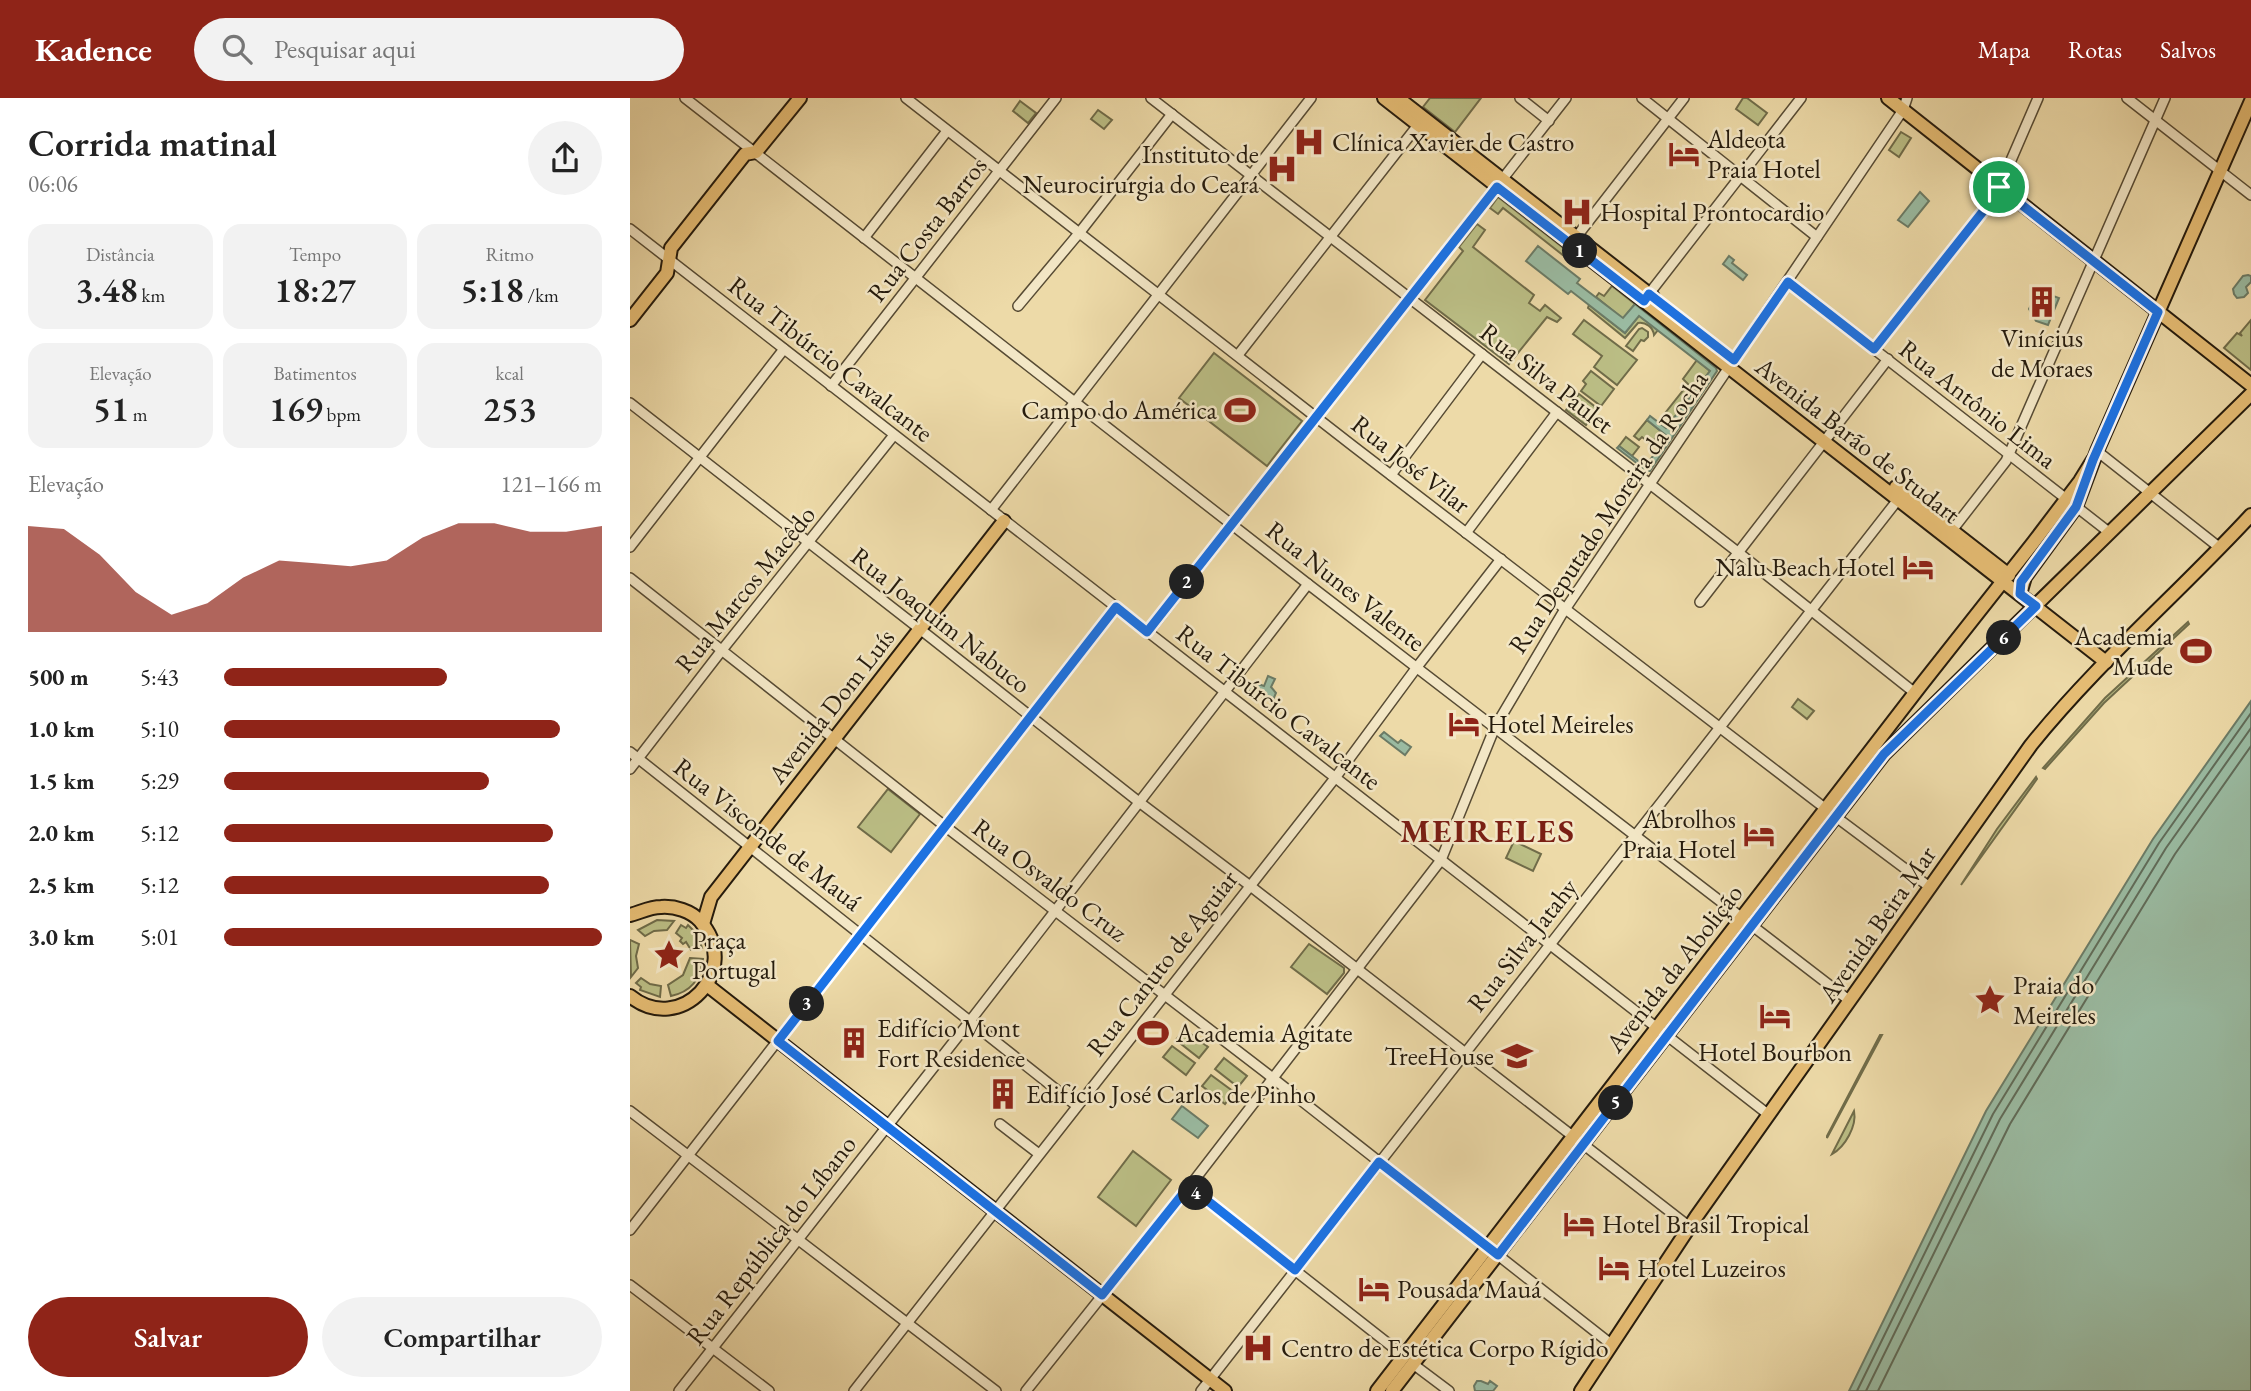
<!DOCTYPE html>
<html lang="pt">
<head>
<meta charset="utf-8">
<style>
  :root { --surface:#fff; --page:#f2f2f2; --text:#222; --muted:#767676; --accent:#8f2418 }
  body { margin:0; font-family:"EB Garamond",serif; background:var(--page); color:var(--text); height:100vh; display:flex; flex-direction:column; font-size:26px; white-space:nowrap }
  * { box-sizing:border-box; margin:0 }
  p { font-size:23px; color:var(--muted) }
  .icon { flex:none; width:38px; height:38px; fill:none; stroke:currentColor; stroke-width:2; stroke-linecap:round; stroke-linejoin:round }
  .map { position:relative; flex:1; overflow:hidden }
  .sheet { display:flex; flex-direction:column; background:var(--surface); width:630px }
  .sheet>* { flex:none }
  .pin { position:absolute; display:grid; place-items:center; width:60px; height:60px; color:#fff; margin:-30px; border:4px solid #fff; border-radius:50%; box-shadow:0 2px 7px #0007 }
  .km { position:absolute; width:35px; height:35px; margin:-18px; border-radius:50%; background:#222; color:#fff; font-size:19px; line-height:35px; text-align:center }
  .round { display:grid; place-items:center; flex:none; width:74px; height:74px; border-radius:37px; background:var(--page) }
  .headline { display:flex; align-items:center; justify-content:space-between; height:119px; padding:0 28px }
  h1 { font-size:38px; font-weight:600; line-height:52px }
  .figures { display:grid; grid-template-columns:repeat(3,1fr); gap:10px; height:119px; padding:7px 28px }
  .figures div { display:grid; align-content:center; border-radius:18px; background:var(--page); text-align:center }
  .figures b { font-size:35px; font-weight:600 }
  .figures small { font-size:19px; font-weight:400 }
  .figures p { font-size:19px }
  .chart { height:196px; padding:14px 28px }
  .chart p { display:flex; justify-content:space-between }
  .chart svg { width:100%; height:126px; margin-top:7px; fill:var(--accent); opacity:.7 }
  .action { display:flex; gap:14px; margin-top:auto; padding:14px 28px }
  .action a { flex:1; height:80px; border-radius:42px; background:var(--accent); color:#fff; font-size:28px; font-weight:600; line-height:80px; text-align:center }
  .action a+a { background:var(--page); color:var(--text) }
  ul { padding:0 28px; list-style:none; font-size:23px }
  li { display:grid; grid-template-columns:112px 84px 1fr; align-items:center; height:52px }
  li i { height:18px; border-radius:9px; background:var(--accent) }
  header { display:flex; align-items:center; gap:42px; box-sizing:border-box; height:98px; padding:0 35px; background:var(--accent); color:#fff }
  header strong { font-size:33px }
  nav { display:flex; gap:38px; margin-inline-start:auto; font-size:24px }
  .search { width:490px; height:63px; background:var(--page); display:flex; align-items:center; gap:18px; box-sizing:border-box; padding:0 24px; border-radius:38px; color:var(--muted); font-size:26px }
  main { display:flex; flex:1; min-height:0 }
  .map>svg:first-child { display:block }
</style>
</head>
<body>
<header>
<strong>Kadence</strong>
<div class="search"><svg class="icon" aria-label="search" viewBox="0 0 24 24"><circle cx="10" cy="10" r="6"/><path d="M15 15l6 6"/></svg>Pesquisar aqui</div>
<nav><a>Mapa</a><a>Rotas</a><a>Salvos</a></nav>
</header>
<main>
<section class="sheet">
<div class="headline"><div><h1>Corrida matinal</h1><p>06:06</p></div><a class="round"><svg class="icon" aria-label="share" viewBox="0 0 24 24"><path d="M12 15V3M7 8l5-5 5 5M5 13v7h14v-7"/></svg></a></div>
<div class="figures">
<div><p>Distância</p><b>3.48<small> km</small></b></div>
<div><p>Tempo</p><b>18:27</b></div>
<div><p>Ritmo</p><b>5:18<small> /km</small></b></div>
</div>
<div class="figures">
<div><p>Elevação</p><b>51<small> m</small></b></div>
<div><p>Batimentos</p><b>169<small> bpm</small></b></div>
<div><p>kcal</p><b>253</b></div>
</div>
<div class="chart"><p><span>Elevação</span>121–166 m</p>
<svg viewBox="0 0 160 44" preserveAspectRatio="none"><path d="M0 44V7L10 8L20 17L30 30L40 38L50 34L60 25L70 19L80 20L90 21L100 19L110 11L120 6L130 6L140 9L150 9L160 7V44z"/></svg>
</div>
<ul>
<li><b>500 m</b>5:43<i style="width:59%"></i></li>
<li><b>1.0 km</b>5:10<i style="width:89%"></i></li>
<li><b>1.5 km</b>5:29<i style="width:70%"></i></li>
<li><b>2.0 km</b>5:12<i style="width:87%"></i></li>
<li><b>2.5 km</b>5:12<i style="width:86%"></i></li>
<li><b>3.0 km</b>5:01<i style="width:100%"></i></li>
</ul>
<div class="action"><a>Salvar</a><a>Compartilhar</a></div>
</section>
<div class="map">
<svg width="1621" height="1293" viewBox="0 0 1621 1293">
  <rect width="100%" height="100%" fill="#eddaa8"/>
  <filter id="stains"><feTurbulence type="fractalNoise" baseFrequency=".00286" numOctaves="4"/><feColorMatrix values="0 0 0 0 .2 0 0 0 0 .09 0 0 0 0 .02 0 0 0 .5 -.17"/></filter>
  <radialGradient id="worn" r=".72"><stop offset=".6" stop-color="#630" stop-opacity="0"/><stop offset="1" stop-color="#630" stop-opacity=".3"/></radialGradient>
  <g fill="#bbbe85" stroke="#706c49" stroke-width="2">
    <path d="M800,0H851L825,34L793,9Z"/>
    <path d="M1113,0H1117L1137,15L1128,27L1106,11Z"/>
    <path d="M390,3L406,15L398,25L383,13Z"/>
    <path d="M468,12L482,22L474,31L461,21Z"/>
    <path d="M1271,34L1281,40L1269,59L1259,52Z"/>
    <path d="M868,99L940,155L934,158L873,110L868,116L860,110Z"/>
    <path d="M847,126L855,132L843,149L904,197L899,205L910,213L915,207L931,220L927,224L917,219L879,266L795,202L833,153L829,149Z"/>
    <path d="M982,188L1005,206L993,221L966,199L969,195L974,198Z"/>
    <path d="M959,207L995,235L1009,217L1028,232L1024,237C1023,229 1016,224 1008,225L995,240L958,210Z"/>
    <path d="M954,222L1007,262L987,287L964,269L972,258L943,236Z"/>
    <path d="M1621,222V272L1594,250L1607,235L1612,238L1610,235Z"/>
    <path d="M1012,230L1018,234V239L1014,243L1011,242L1003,253L996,248L1009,231Z"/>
    <path d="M584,255L672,323L637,368L549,300Z"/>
    <path d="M1067,262L1080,273L1036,330L1028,324L1058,286L1053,281Z"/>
    <path d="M961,273L984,291L971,308L951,293L956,286L953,283Z"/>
    <path d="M949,296L968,311L956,327L936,312Z"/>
    <path d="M1017,322L1031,333L1021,346L1012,339L1009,342L1004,338Z"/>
    <path d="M996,339L1009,349L1002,358L989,348Z"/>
    <path d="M1558,524L1559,526L1474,605L1415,671L1413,670L1475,600Z"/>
    <path d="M1168,601L1184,613L1177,621L1162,609Z"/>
    <path d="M1406,679L1407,681L1331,787L1367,731Z"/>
    <path d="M258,691L290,716L261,754L228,729Z"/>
    <path d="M884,743L911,756L903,773L876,760Z"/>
    <path d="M27,822L44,823L37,832L24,833L15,838L8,832Z"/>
    <path d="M51,827L56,830L58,827L68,837L72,850L61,852L56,844L53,846L50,843L52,840L46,835Z"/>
    <path d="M0,842L9,846L6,858L8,870L1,879Z"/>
    <path d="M679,846L714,870V875L697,896L661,869Z"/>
    <path d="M60,860L73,861C71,881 60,894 41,898L38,887L53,877Z"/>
    <path d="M11,880L20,886L31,888L30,899L10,892L11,889L6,885Z"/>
    <path d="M554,931L578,949L569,960L546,942Z"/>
    <path d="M1250,937H1252L1197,1040V1038Z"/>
    <path d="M542,948L565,965L556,977L533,959Z"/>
    <path d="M594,960L617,978L608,989L585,971Z"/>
    <path d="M581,977L604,994L595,1006L572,988Z"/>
    <path d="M1224,1013C1227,1028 1215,1049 1202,1056Z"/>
    <path d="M503,1053L541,1082L506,1128L468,1099Z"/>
  </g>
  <g fill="#9abba2" stroke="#6b7b66" stroke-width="2">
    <path d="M1290,94L1299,103L1278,129L1268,122Z"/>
    <path d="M908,148L950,181L947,185L993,220L1005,206L1086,270L1087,273L1020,373H1017L987,350L989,348L1015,368L1038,339L1017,322L1020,318L1036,330L1080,273L1009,218L995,235L941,193L938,196L896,163Z"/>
    <path d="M1099,158L1104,162L1102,165L1117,177L1113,182L1093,166Z"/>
    <path d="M1618,177L1621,178V184L1616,189L1618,195L1614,199L1607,200L1604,196L1603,191L1613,178Z"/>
    <path d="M1412,194L1429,200L1418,227L1406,223L1399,211L1405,199Z"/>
    <path d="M638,578L645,581L641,589L646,595L643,602C635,602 633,596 622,596L618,591L622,584L634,588Z"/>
    <path d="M1621,603V1293H1219L1356,1013L1523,741Z"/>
    <path d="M754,634L768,645L771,642L781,649L775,657L750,638Z"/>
    <path d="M552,1008L578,1028L568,1040L542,1021Z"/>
    <path d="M847,1283H851L858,1286L860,1283L867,1288L863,1293H845L844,1288Z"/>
  </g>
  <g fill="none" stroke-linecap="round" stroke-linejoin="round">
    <g stroke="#606b58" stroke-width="2">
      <path d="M1227,1293L1363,1016L1529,745L1621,615"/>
      <path d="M1236,1293L1370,1021L1536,750L1621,630"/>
      <path d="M1248,1293L1380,1026L1545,756L1621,648"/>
    </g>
    <defs>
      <g id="minor">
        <path d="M55,0L678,486L1220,903"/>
        <path d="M276,0L723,348L1196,711"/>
        <path d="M521,0L1109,455L1285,595"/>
        <path d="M890,0L919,23"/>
        <path d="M1012,0L1187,139"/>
        <path d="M1497,0L1621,97"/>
        <path d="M0,131L1139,1017"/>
        <path d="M234,140L317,33"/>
        <path d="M944,142L1054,0"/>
        <path d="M1158,184L1480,435"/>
        <path d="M1015,201L1171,0"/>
        <path d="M388,208L450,134L542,16"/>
        <path d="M1244,251L1366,97L1408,0"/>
        <path d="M608,257L788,27"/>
        <path d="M201,288L426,0"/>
        <path d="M0,305L300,539L509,704L619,787L1061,1130"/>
        <path d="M1467,353L1590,450"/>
        <path d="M761,377L852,256"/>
        <path d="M361,412L681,0"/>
        <path d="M836,435L927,314"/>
        <path d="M1320,435L1376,363L1535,0"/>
        <path d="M0,449L154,251"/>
        <path d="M0,480L316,729L635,974L981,1246"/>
        <path d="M1070,504L1258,261"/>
        <path d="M518,534L936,0"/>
        <path d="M0,654L447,1008"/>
        <path d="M0,671L92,552L264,337"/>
        <path d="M1206,719L1301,790"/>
        <path d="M0,1013L366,1293"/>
        <path d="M370,1026L409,1056"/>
        <path d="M559,1089L774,1258"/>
        <path d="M0,1132L486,509"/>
        <path d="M0,1187L139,1293"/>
        <path d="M783,1266L819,1293"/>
        <path d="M49,1293L340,923L678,486"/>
        <path d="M224,1293L705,680L787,569L871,461"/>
        <path d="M396,1293L559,1089L811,762L865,629L932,516L1273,12L1277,0"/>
        <path d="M571,1293L1270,399"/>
      </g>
      <g id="major">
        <path d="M754,0L1476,564"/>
        <path d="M768,0L1023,199"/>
        <path d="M1258,0L1621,287"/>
        <path d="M0,222L37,175L41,150L115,56L126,54L170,0"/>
        <path d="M1266,389L1379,477"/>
        <path d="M1390,496L1395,479L1446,409L1467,353L1621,3"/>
        <path d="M0,817C11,814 20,809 31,809C45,808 61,813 70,823C114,872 50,939 0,898"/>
        <path d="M73,826L81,799L374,423"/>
        <path d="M77,887L595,1293"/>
        <path d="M747,1293L1291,587L1403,445L1450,383L1463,362"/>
        <path d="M762,1293L1254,656L1621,296"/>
        <path d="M951,1293L1066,1119L1401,647C1468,564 1549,495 1621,417"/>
      </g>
    </defs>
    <use href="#minor" stroke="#574b34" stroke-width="12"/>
    <use href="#major" stroke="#251b0d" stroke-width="16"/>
    <use href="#minor" stroke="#f3e7c6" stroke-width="9"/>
    <use href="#major" stroke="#e6bd74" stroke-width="12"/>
  </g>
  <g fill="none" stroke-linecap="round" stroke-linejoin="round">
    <defs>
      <path id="route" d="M867,89L1014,203L1019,196L1104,262L1158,184L1244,251L1366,97L1369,89L1528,214L1463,362L1446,409L1391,484L1390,496L1406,508L1254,656L868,1157L749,1064L665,1172L559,1088L472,1197L148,943L486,509L517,534Z"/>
    </defs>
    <use href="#route" stroke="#fff" stroke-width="14"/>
    <use href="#route" stroke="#1a73e8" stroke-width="9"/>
  </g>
  <defs>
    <symbol id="hospital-bare" viewBox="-9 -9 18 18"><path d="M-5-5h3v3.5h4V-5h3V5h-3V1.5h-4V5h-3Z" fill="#8f2418" stroke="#f3e7c6" stroke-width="2.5" paint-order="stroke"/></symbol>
    <symbol id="hotel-bare" viewBox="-9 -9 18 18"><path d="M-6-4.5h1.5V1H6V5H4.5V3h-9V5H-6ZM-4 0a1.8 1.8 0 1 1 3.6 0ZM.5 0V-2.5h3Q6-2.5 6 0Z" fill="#8f2418" stroke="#f3e7c6" stroke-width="2.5" paint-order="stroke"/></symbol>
    <symbol id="building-bare" viewBox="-9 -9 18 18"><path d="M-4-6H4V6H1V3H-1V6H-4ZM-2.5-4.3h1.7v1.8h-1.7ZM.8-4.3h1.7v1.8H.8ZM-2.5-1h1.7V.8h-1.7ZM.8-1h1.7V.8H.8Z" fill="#8f2418" stroke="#f3e7c6" stroke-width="2.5" paint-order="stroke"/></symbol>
    <symbol id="stadium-bare" viewBox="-9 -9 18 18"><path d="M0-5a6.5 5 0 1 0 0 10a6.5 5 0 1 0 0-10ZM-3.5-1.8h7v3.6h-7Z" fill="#8f2418" stroke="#f3e7c6" stroke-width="2.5" paint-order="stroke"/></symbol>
    <symbol id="sight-bare" viewBox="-9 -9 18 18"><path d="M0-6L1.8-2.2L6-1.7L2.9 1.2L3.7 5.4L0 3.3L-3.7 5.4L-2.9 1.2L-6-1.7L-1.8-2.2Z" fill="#8f2418" stroke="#f3e7c6" stroke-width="2.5" paint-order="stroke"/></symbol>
    <symbol id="school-bare" viewBox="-9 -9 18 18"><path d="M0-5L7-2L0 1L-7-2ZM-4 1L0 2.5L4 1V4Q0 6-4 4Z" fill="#8f2418" stroke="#f3e7c6" stroke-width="2.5" paint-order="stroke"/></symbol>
  </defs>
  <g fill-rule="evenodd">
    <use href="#hospital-bare" x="657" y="22" width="44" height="44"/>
    <use href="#hotel-bare" x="1032" y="34" width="44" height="44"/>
    <use href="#hospital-bare" x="630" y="49" width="44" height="44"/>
    <use href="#hospital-bare" x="925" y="92" width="44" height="44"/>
    <use href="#building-bare" x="1390" y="182" width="44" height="44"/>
    <use href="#stadium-bare" x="588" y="290" width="44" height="44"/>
    <use href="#hotel-bare" x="1266" y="447" width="44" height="44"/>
    <use href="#stadium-bare" x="1544" y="531" width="44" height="44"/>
    <use href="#hotel-bare" x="812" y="604" width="44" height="44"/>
    <use href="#hotel-bare" x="1107" y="714" width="44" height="44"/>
    <use href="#sight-bare" x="17" y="835" width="44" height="44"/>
    <use href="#sight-bare" x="1338" y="880" width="44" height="44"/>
    <use href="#hotel-bare" x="1123" y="896" width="44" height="44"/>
    <use href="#stadium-bare" x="501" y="913" width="44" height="44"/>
    <use href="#building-bare" x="202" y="923" width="44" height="44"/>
    <use href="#school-bare" x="865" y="936" width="44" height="44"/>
    <use href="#building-bare" x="351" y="974" width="44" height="44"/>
    <use href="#hotel-bare" x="927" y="1104" width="44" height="44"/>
    <use href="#hotel-bare" x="962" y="1148" width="44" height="44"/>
    <use href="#hotel-bare" x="722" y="1169" width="44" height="44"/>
    <use href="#hospital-bare" x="606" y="1228" width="44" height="44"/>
  </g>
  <g text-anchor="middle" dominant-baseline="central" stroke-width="5" stroke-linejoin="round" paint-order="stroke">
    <g font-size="26" fill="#251b0d" stroke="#f3e7c6" text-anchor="start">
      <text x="1077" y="41">Aldeota<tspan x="1077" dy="30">Praia Hotel</tspan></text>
      <text x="702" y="44">Clínica Xavier de Castro</text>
      <text x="629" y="56" text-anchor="end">Instituto de<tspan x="629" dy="30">Neurocirurgia do Ceará</tspan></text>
      <text x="970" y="114">Hospital Prontocardio</text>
      <text x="1412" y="240" text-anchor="middle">Vinícius<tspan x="1412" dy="30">de Moraes</tspan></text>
      <text x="587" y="312" text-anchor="end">Campo do América</text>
      <text x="1265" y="469" text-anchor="end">Nalu Beach Hotel</text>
      <text x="1543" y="538" text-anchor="end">Academia<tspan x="1543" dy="30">Mude</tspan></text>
      <text x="857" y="626">Hotel Meireles</text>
      <text x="1106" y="721" text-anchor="end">Abrolhos<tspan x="1106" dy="30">Praia Hotel</tspan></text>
      <text x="62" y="842">Praça<tspan x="62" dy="30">Portugal</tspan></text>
      <text x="1383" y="887">Praia do<tspan x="1383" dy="30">Meireles</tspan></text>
      <text x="247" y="930">Edifício Mont<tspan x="247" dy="30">Fort Residence</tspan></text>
      <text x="546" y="935">Academia Agitate</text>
      <text x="1145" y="954" text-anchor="middle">Hotel Bourbon</text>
      <text x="864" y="958" text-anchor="end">TreeHouse</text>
      <text x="396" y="996">Edifício José Carlos de Pinho</text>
      <text x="972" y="1126">Hotel Brasil Tropical</text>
      <text x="1007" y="1170">Hotel Luzeiros</text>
      <text x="767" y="1191">Pousada Mauá</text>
      <text x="651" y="1250">Centro de Estética Corpo Rígido</text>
    </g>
    <g font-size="26" fill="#251b0d" stroke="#f3e7c6">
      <text transform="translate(297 131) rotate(-52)">Rua Costa Barros</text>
      <text transform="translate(201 261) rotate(38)">Rua Tibúrcio Cavalcante</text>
      <text transform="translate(917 280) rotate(38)">Rua Silva Paulet</text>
      <text transform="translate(1348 306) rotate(38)">Rua Antônio Lima</text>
      <text transform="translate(1228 342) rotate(38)">Avenida Barão de Studart</text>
      <text transform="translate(781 366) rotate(38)">Rua José Vilar</text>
      <text transform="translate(978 414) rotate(-56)">Rua Deputado Moreira da Rocha</text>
      <text transform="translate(716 488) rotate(38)">Rua Nunes Valente</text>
      <text transform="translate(115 491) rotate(-51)">Rua Marcos Macêdo</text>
      <text transform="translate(311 522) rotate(38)">Rua Joaquim Nabuco</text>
      <text transform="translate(201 608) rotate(-52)">Avenida Dom Luís</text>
      <text transform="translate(649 609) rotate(38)">Rua Tibúrcio Cavalcante</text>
      <text transform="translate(138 736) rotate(38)">Rua Visconde de Mauá</text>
      <text transform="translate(420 782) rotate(37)">Rua Osvaldo Cruz</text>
      <text transform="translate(1247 826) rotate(-55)">Avenida Beira Mar</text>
      <text transform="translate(892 847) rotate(-52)">Rua Silva Jatahy</text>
      <text transform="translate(532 865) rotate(-52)">Rua Canuto de Aguiar</text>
      <text transform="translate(1044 870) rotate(-52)">Avenida da Abolição</text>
      <text transform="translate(141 1142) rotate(-52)">Rua República do Líbano</text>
    </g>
    <g font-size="33" font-weight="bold" letter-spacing="2" fill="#7a1f14" stroke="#f3e7c6">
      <text x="858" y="732">MEIRELES</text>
    </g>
  </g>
  <rect width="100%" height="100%" filter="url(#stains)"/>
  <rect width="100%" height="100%" fill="url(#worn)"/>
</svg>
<div class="pin" style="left:1369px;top:89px;background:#1e9e55"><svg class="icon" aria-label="arrive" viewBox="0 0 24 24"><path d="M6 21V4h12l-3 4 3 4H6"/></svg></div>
<b class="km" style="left:950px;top:153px">1</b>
<b class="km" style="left:557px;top:484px">2</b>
<b class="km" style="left:177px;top:906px">3</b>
<b class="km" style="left:566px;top:1095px">4</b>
<b class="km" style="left:986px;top:1005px">5</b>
<b class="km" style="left:1374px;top:540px">6</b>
</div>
</main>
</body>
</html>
